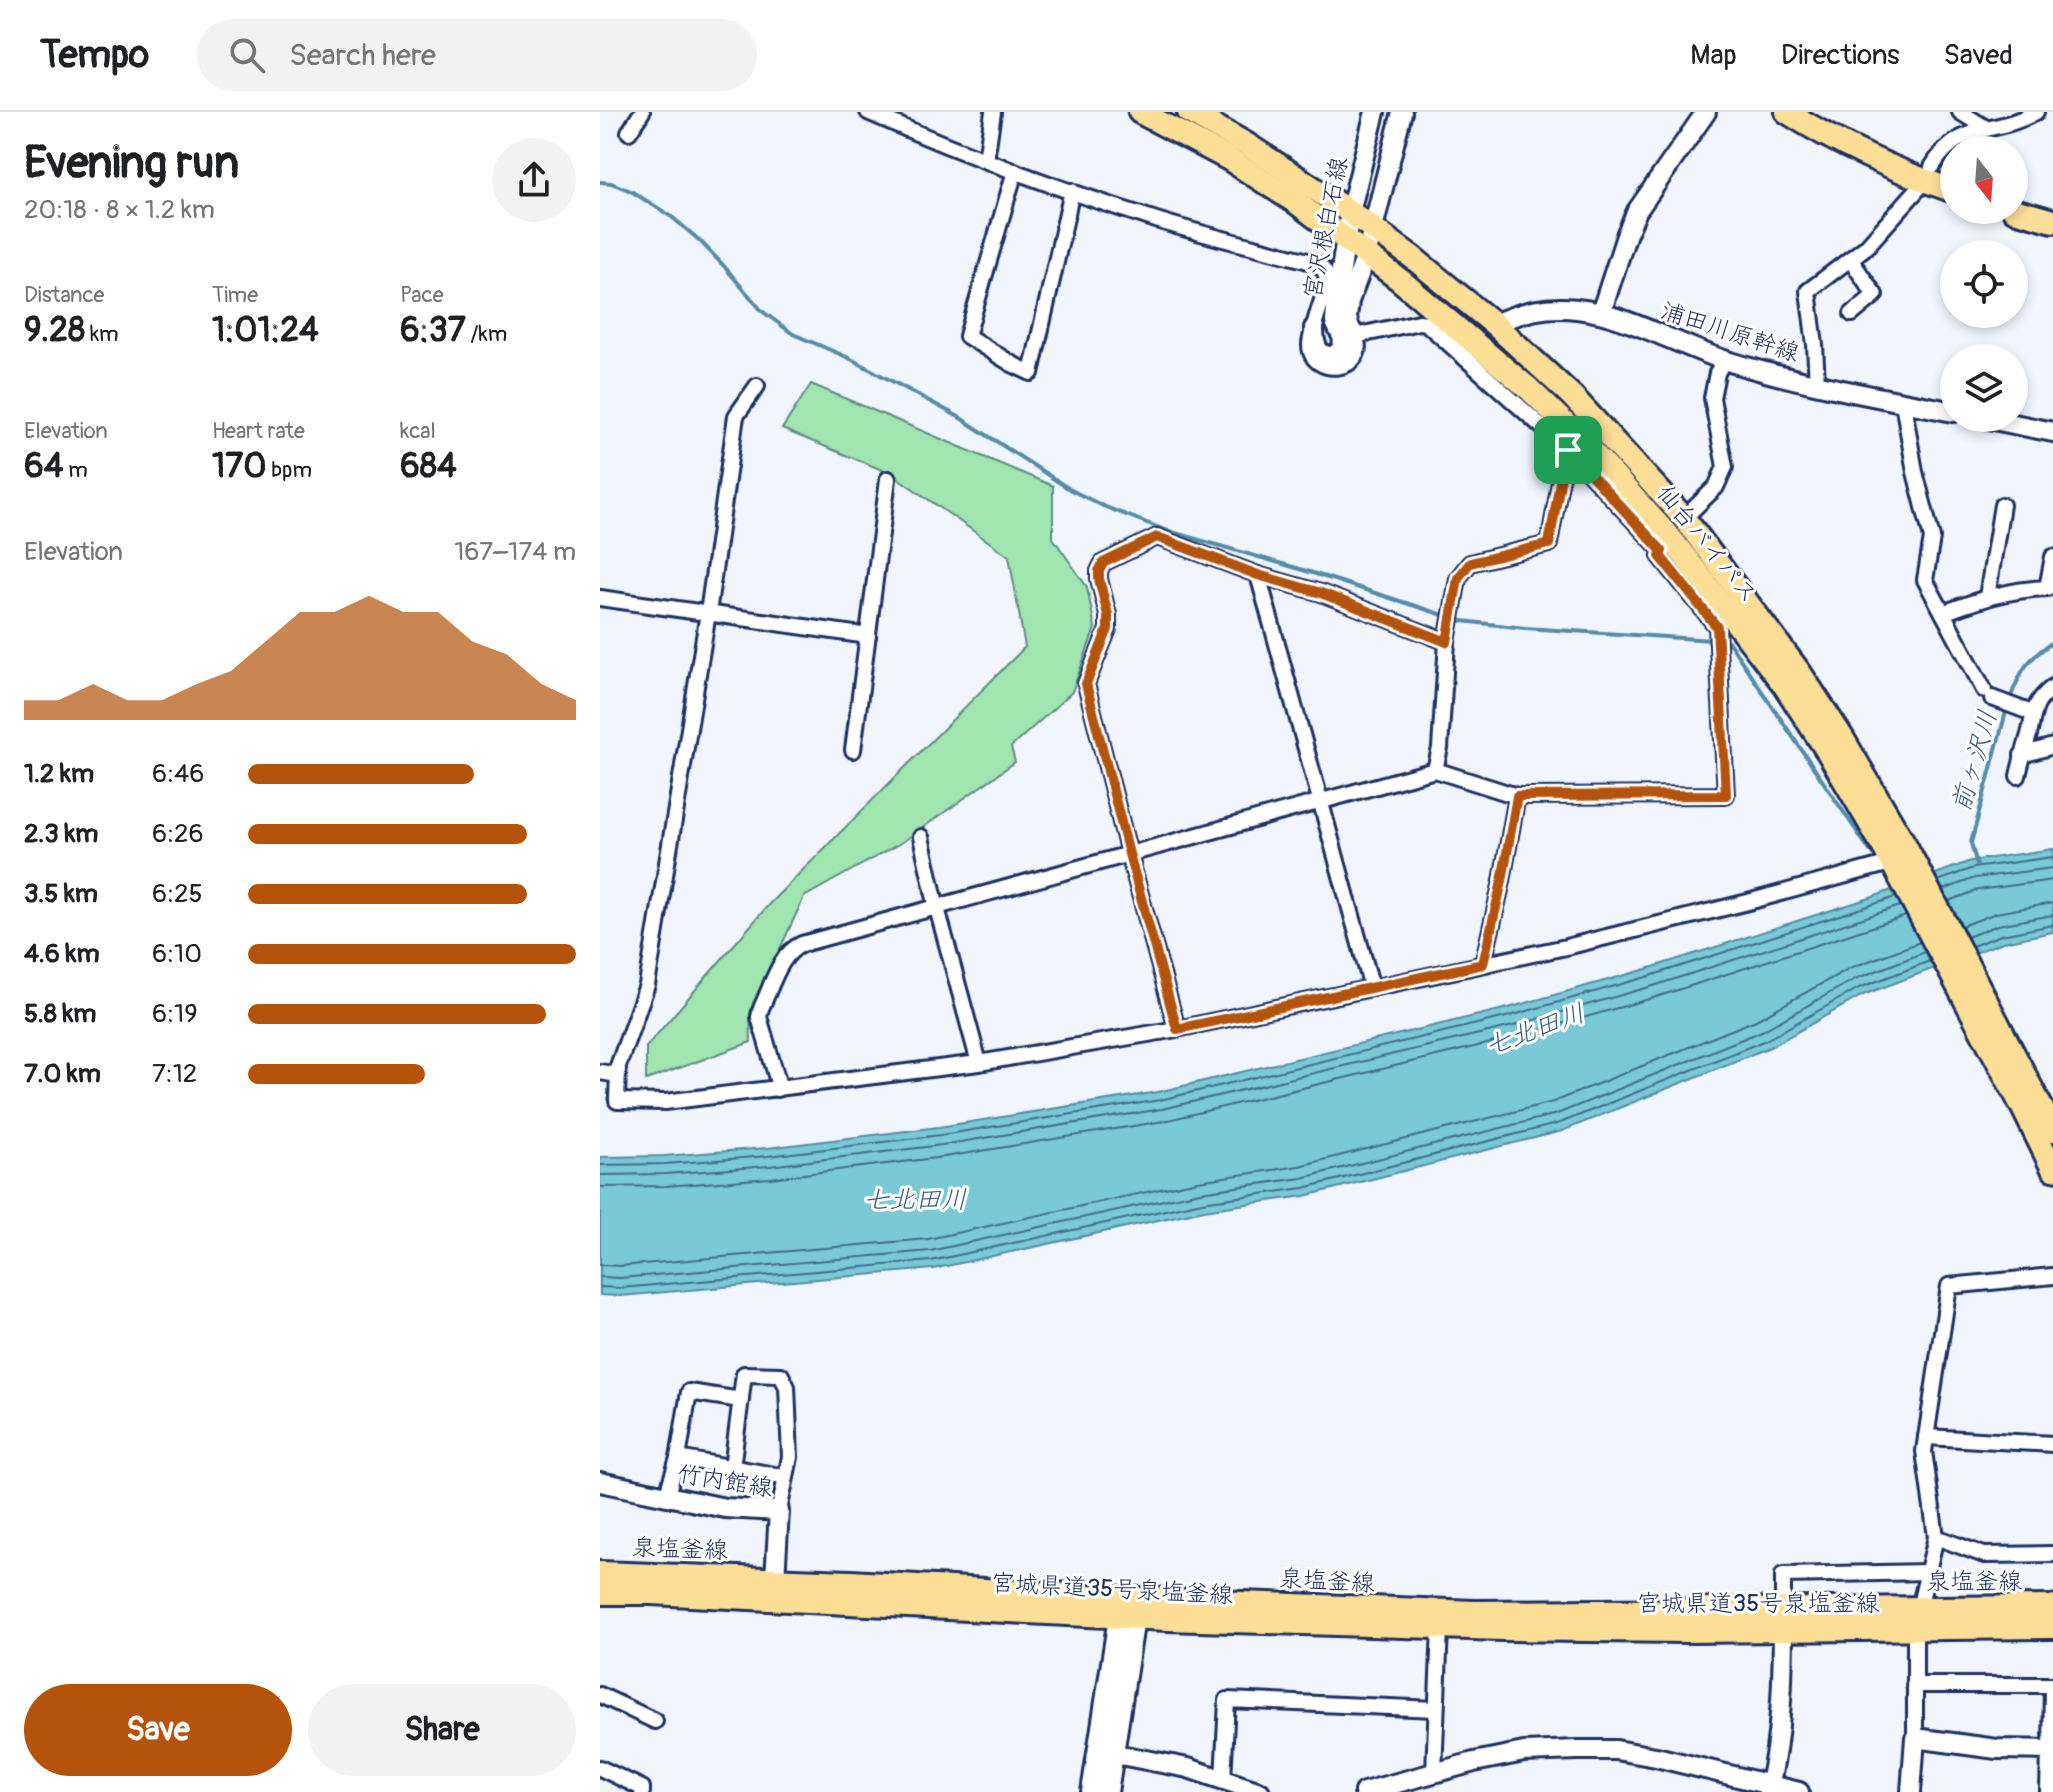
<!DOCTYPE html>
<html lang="en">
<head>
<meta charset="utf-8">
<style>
  :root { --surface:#fff; --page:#f2f2f2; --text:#202124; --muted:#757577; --line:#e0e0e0; --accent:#b45309 }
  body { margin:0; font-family:Pangolin,"Klee One",sans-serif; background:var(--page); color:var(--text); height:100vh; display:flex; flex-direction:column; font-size:30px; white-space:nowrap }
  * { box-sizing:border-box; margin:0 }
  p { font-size:26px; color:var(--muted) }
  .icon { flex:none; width:44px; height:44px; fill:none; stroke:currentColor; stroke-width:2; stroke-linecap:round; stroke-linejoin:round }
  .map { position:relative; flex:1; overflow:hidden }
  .sheet { display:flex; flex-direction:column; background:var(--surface); width:600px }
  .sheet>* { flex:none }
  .needle { width:52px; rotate:163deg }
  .fabs { position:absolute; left:1340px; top:24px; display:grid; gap:16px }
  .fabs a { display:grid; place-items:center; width:88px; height:88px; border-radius:50%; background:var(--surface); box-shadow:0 4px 12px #0003; font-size:40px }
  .pin { position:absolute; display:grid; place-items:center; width:68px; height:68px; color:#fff; margin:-34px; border-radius:16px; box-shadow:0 4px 12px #0006 }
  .round { display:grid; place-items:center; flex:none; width:84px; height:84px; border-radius:42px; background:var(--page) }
  .summary { display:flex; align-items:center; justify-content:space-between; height:136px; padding:0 24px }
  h1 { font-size:44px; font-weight:700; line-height:60px }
  .figures { display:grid; grid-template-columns:repeat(3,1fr); gap:12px; height:136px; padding:8px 24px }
  .figures div { display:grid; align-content:center }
  .figures b { font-size:34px; font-weight:700 }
  .figures small { font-size:22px; font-weight:400 }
  .figures p { font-size:22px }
  .chart { height:224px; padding:16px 24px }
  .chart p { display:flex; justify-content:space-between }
  .chart svg { width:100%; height:144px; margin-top:8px; fill:var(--accent); opacity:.7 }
  .button { display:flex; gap:16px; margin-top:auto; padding:16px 24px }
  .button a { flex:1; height:92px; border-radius:48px; background:var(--accent); color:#fff; font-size:32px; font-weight:700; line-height:92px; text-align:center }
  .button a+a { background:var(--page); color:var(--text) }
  ul { padding:0 24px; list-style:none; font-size:26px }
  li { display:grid; grid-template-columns:128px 96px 1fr; align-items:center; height:60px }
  li i { height:20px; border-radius:10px; background:var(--accent) }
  header { display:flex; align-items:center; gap:48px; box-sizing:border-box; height:112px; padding:0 40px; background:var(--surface); border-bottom:2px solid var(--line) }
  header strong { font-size:38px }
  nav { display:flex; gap:44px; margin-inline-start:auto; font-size:28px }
  .search { width:560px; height:72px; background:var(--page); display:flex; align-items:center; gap:20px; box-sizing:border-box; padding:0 28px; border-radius:44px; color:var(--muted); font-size:30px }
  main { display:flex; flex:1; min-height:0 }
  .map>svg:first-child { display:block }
</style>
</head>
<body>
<header>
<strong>Tempo</strong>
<div class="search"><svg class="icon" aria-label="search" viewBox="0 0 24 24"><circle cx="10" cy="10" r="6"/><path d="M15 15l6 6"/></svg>Search here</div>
<nav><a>Map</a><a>Directions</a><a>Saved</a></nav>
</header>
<main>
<section class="sheet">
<div class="summary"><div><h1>Evening run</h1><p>20:18 · 8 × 1.2 km</p></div><a class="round"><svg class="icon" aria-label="share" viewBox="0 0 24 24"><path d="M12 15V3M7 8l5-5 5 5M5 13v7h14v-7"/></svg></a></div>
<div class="figures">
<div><p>Distance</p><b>9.28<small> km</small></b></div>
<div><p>Time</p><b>1:01:24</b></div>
<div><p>Pace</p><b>6:37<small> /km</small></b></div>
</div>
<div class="figures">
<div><p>Elevation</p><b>64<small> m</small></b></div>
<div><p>Heart rate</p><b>170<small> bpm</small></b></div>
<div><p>kcal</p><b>684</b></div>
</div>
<div class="chart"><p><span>Elevation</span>167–174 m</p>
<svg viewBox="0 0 160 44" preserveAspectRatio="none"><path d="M0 44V38L10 38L20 33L30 38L40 38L50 33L60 29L70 20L80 11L90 11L100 6L110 11L120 11L130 20L140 24L150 33L160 38V44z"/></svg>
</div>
<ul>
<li><b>1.2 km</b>6:46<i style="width:69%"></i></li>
<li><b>2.3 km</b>6:26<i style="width:85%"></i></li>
<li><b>3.5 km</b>6:25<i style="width:85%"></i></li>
<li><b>4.6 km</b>6:10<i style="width:100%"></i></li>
<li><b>5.8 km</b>6:19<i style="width:91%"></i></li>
<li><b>7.0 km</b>7:12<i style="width:54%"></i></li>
</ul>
<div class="button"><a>Save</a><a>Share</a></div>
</section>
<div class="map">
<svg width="1453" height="1680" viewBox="0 0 1453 1680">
  <rect width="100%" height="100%" fill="#f0f5fe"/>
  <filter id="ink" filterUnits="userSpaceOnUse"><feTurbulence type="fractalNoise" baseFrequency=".0125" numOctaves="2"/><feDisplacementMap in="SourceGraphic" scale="16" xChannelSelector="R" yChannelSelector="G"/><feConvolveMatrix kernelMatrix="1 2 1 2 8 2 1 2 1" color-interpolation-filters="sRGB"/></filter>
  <g filter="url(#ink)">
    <path fill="#a0e4af" stroke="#5e8a86" stroke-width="2" d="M211,272L453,374V426L487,475L495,516L472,580L411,635L415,650L304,729L204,785L150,901L151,930L46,968V935L171,790L425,535L409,444L292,362L182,317Z"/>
    <path fill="#7ac9d6" stroke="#548ba6" stroke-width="2" d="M1453,737V820L1403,830L1263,883L1170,935L962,1019L705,1084L604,1098L333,1157L20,1184L0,1183V1045L64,1044L167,1036L339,1015L558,980L908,896L1047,857L1200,808L1270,786L1371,749Z"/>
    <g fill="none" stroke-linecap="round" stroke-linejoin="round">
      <g stroke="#416d8e" stroke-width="2">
        <path d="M1338,769L1373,756L1453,745"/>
        <path d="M1343,778L1375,766L1453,756"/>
        <path d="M1349,789L1378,778L1453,768"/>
        <path d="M1362,814L1396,801L1453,791"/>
        <path d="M1367,825L1398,813L1453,803"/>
        <path d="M1372,834L1401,823L1453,813"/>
        <path d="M0,1053L65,1052L168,1044L341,1023L560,988L910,904L1050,864L1296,785"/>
        <path d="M0,1063L65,1062L169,1054L342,1033L562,997L913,914L1053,874L1300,794"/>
        <path d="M0,1075L66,1074L171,1066L344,1045L564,1009L916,925L1056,885L1306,804"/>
        <path d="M0,1153L20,1154L328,1127L598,1069L699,1054L953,990L1156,908L1250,856L1320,830"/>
        <path d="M0,1165L20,1166L330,1139L600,1080L702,1066L957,1002L1162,919L1255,867L1325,840"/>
        <path d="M0,1175L20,1176L331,1149L602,1090L704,1076L960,1011L1166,928L1259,876L1330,849"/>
      </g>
      <g stroke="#548ba6" stroke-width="4">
        <path d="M0,70L11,71L31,79L72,105L99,128L123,153L162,199L193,222L249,246L359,305L471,378L503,394L565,418L700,457L862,509L925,516L1128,529L1270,739"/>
        <path d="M1410,587C1421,558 1426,548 1453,530"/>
        <path d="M1377,753L1371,731L1407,596"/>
      </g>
      <defs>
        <g id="minor">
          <path d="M268,0C358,40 453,75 547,105C601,123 657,135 712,150C724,156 727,160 727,172C723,187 710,221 710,233C711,267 771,259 755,224L819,210L826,211L968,338L1062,439"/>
          <path d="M1360,0L1386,16"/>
          <path d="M29,20L42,0"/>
          <path d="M386,48L393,0"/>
          <path d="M1332,55C1359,9 1397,23 1436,0"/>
          <path d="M415,59L367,224L412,252L431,261L472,79"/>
          <path d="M1250,147L1275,183L1252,202"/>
          <path d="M1217,273L1215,233L1208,179L1266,135L1325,69"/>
          <path d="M157,274L136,304L108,501L47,873L18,954L17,989L65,990L379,951L577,917L966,835L1148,790L1283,753"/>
          <path d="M1303,290L1315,360L1332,426L1325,468L1343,501C1378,488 1410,477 1447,476L1453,445"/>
          <path d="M1084,406L1116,375L1125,355L1112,286L1117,261L1124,248"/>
          <path d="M658,463L772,876"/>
          <path d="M1387,485L1402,393"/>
          <path d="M0,486L268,524"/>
          <path d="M1343,501L1384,578"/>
          <path d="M1392,586L1432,601"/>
          <path d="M253,638L288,367"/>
          <path d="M1422,643L1453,634"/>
          <path d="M835,658L917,684L1126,683L1117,515L1060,444L1067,433"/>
          <path d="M1418,664C1421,649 1426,634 1430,619C1434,598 1435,589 1453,575"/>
          <path d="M321,725L337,796L379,951"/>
          <path d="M883,852L902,769L917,684"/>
          <path d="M577,917L529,742L486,572L508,517V503L499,467V459L503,451L557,425L658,463L721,481L847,530"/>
          <path d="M0,960L18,963"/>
          <path d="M177,977L178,970L159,905L161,896C172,874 179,842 202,832L835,658L840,636L847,530L858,466L870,451L949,432L964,348L968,338L979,325"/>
          <path d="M141,1288L89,1280L78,1346L186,1365"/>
          <path d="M1326,1325L1453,1332"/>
          <path d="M132,1356L144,1262L181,1263L187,1275L190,1345L179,1399"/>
          <path d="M66,1385L78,1346"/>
          <path d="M1336,1425L1384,1443L1453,1442"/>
          <path d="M1321,1496L1322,1484L1336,1425L1324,1339L1349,1174L1453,1164"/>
          <path d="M1183,1498V1463L1328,1460"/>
          <path d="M1315,1516V1626"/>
          <path d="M1314,1573H1453"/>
          <path d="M0,1583L55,1609"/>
          <path d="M1451,1638L1452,1573"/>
          <path d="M0,1656L42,1676V1680"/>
          <path d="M834,1660L840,1515"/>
          <path d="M623,1668L627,1588L836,1597"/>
        </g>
        <g id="tertiary">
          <path d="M1001,201L1027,121L1037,99L1106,0"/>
          <path d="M894,212C921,200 947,193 977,197C1026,202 1079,234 1127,249C1201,272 1278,285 1354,300"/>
          <path d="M714,216C714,230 716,245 733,244L742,237L743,227L735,210L737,184L750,100L775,0"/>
          <path d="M755,224L749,214L747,206L749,189L766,144L802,0"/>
          <path d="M1384,306L1453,320"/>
          <path d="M0,1370L125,1396L179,1399L175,1467"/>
          <path d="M515,1642L588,1656L660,1680"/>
          <path d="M491,1680L520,1493"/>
          <path d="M508,1680L537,1493"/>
          <path d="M764,1680L874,1650L924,1640L978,1638H1016L1056,1645L1199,1680"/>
          <path d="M1168,1680C1182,1622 1183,1563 1183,1504"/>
          <path d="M1311,1680L1315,1626L1397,1637L1451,1638L1450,1680"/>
        </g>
        <g id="primary">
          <path d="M1187,0C1239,33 1296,59 1354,79"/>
          <path d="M1414,98L1453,109"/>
          <path d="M0,1461L251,1470L538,1487L875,1500L1453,1495"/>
          <path d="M0,1481H51L567,1507L903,1517L1086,1519L1453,1515"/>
        </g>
        <g id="trunk">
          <path d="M540,0L629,47L697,91L800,168L928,276L979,325L1072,428L1185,574L1228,640L1286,739L1422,994L1453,1057"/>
          <path d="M589,0L646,32L750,100L812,145L894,212L972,284L1084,406L1200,561L1243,627L1305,733L1453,1018"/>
        </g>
      </defs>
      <use href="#minor" stroke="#1b2f5e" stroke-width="20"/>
      <use href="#tertiary" stroke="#1b2f5e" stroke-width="24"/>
      <use href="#primary" stroke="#1b2f5e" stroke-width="28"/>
      <use href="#trunk" stroke="#1b2f5e" stroke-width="28"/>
      <use href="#minor" stroke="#fff" stroke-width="14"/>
      <use href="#tertiary" stroke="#fff" stroke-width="18"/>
      <use href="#primary" stroke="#fdde96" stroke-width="22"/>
      <use href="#trunk" stroke="#fdde96" stroke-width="22"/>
    </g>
  </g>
  <g fill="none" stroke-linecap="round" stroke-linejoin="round" filter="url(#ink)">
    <defs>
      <path id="route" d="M968,338L1062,439L1060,444L1117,515L1126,683L917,684L902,769L883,852L577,917L529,742L486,572L508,517V503L499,467V459L503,451L557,425L658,463L721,481L847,530L858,466L870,451L949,432L964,348Z"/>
    </defs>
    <use href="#route" stroke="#fff" stroke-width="16"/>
    <use href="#route" stroke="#b45309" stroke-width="10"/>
  </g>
  <g text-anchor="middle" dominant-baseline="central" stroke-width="6" stroke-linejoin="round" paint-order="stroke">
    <g font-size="24" fill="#1b2f5e" stroke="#fff">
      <text transform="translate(726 116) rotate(-79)">宮沢根白石線</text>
      <text transform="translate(1130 220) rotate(18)">浦田川原幹線</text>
      <text transform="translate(1107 432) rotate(51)">仙台バイパス</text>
      <text transform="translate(125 1369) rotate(9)">竹内館線</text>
      <text transform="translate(80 1437) rotate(2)">泉塩釜線</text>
      <text transform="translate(727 1469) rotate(3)">泉塩釜線</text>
      <text x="1374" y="1469">泉塩釜線</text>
      <text transform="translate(512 1477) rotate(3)">宮城県道35号泉塩釜線</text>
      <text x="1158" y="1491">宮城県道35号泉塩釜線</text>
    </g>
    <g font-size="26" font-style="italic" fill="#385d82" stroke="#fff">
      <text transform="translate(1375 649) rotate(-74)">前ヶ沢川</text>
      <text transform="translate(935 918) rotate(-20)">七北田川</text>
      <text x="315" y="1088">七北田川</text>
    </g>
  </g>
</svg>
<div class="fabs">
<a><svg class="needle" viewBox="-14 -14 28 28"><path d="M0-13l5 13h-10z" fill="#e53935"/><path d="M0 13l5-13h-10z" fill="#757577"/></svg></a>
<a><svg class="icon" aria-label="locate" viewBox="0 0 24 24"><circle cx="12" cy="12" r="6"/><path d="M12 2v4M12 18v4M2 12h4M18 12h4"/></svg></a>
<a><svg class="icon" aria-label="layers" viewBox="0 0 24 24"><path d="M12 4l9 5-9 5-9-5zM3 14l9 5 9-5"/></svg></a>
</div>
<div class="pin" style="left:968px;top:338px;background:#1e9e55"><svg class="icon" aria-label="arrive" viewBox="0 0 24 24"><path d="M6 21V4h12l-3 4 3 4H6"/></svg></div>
</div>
</main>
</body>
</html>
